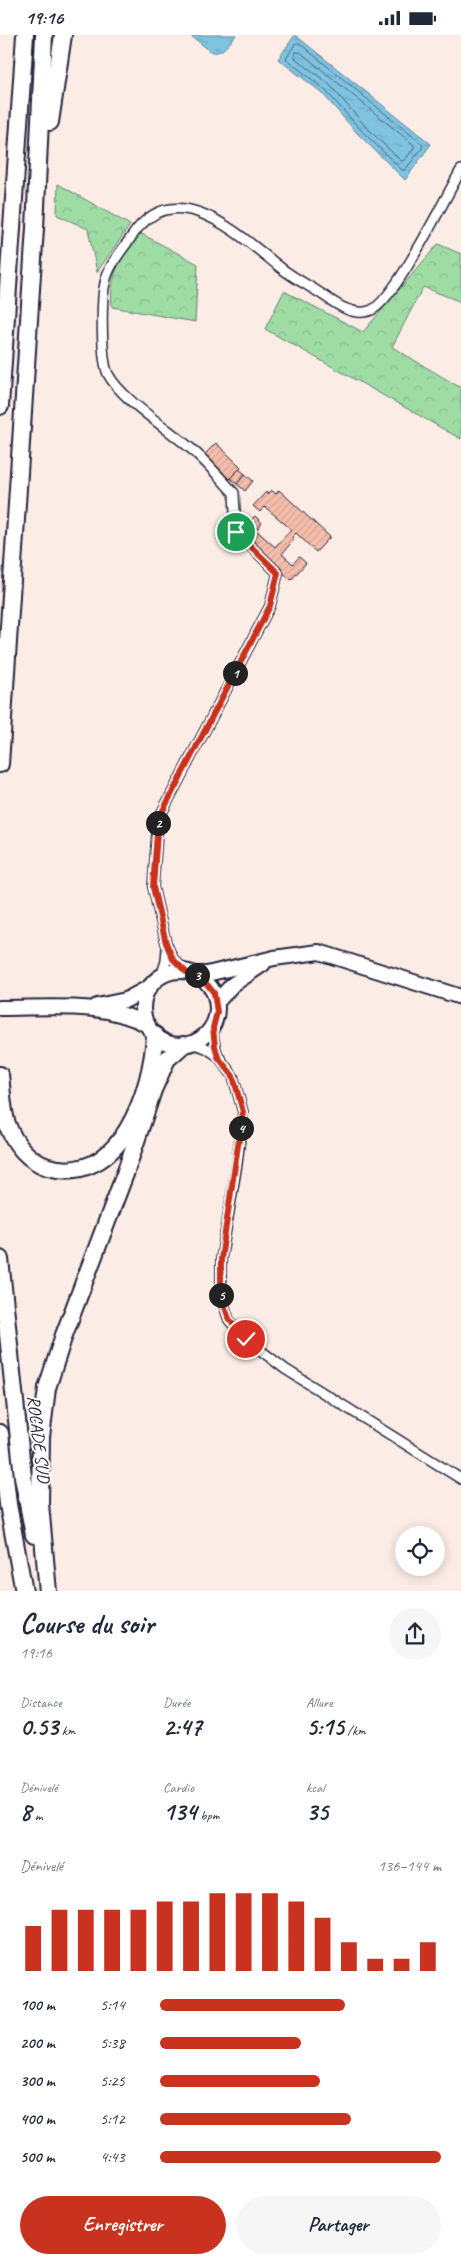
<!DOCTYPE html>
<html lang="fr">
<head>
<meta charset="utf-8">
<style>
  :root { --surface:#fff; --page:#f6f6f7; --text:#1f2937; --muted:#747a83; --accent:#c8321e }
  body { margin:0; font-family:Caveat,sans-serif; background:var(--page); color:var(--text); height:100vh; display:flex; flex-direction:column; font-size:19px; white-space:nowrap }
  * { box-sizing:border-box; margin:0 }
  p { font-size:16px; color:var(--muted) }
  .icon { flex:none; width:28px; height:28px; fill:none; stroke:currentColor; stroke-width:2; stroke-linecap:round; stroke-linejoin:round }
  .map { position:relative; height:1556px; overflow:hidden }
  .details { display:flex; flex-direction:column; background:var(--surface); flex:1 }
  .details>* { flex:none }
  .controls { position:absolute; left:395px; top:1491px; display:grid; gap:10px }
  .controls a { display:grid; place-items:center; width:50px; height:50px; border-radius:50%; background:var(--surface); box-shadow:0 2px 12px #0003; font-size:25px }
  .pin { position:absolute; display:grid; place-items:center; width:42px; height:42px; color:#fff; margin:-21px; border:2px solid #fff; border-radius:50%; box-shadow:0 1px 5px #0007 }
  .km { position:absolute; width:25px; height:25px; margin:-12px; border-radius:50%; background:#222; color:#fff; font-size:14px; line-height:25px; text-align:center }
  .round { display:grid; place-items:center; flex:none; width:52px; height:52px; border-radius:26px; background:var(--page) }
  .head { display:flex; align-items:center; justify-content:space-between; height:85px; padding:0 20px }
  h1 { font-size:28px; font-weight:800; line-height:38px }
  .stats { display:grid; grid-template-columns:repeat(3,1fr); gap:8px; height:85px; padding:5px 20px }
  .stats div { display:grid; align-content:center }
  .stats b { font-size:25px; font-weight:800 }
  .stats small { font-size:14px; font-weight:400 }
  .stats p { font-size:14px }
  .chart { height:140px; padding:10px 20px }
  .chart p { display:flex; justify-content:space-between }
  .chart svg { width:100%; height:90px; margin-top:5px; stroke:var(--accent); stroke-width:6 }
  .primary-button { display:flex; gap:10px; margin-top:auto; padding:10px 20px }
  .primary-button a { flex:1; height:58px; border-radius:30px; background:var(--accent); color:#fff; font-size:20px; font-weight:800; line-height:58px; text-align:center }
  .primary-button a+a { background:var(--page); color:var(--text) }
  ul { padding:0 20px; list-style:none; font-size:16px }
  li { display:grid; grid-template-columns:80px 60px 1fr; align-items:center; height:38px }
  li i { height:12px; border-radius:6px; background:var(--accent) }
  .status { display:flex; justify-content:space-between; align-items:center; height:35px; padding:0 25px; background:var(--surface); direction:ltr }
  .status svg { height:14px; fill:currentColor }
  .map>svg:first-child { display:block }
</style>
</head>
<body>
<div class="status"><b>19:16</b><svg viewBox="0 0 49 12"><path d="M0 12V9h3v3zM5 12V6h3v6zM10 12V3h3v9zM15 12V0h3v12zM26 1h20v11H26zM47 4h2v5h-2z"/></svg></div>
<div class="map">
<svg width="461" height="1557" viewBox="0 0 461 1557">
  <defs>
    <pattern id="forest-crowns" width="20" height="18" patternUnits="userSpaceOnUse" patternTransform="scale(1.25)"><rect width="20" height="18" fill="#9fdca4"/><path d="M2 6a3 3 0 1 1 6 0M12 15a3 3 0 1 1 6 0" fill="none" stroke="#89bc8e"/></pattern>
    <pattern id="water-ripples" width="26" height="14" patternUnits="userSpaceOnUse" patternTransform="scale(1.25)"><rect width="26" height="14" fill="#7fc3e0"/><path d="M2 4q2-2 4 0t4 0M15 11q2-2 4 0t4 0" fill="none" stroke="#6da7c1"/></pattern>
    <pattern id="building-hatch" width="6" height="6" patternUnits="userSpaceOnUse" patternTransform="scale(1.25)"><rect width="6" height="6" fill="#f6beab"/><path d="M-1 1l2-2M0 6l6-6M5 7l2-2" fill="none" stroke="#d3a394"/></pattern>
  </defs>
  <rect width="100%" height="100%" fill="#fcece6"/>
  <filter id="ink" filterUnits="userSpaceOnUse"><feTurbulence type="fractalNoise" baseFrequency=".02" numOctaves="2"/><feDisplacementMap in="SourceGraphic" scale="10" xChannelSelector="R" yChannelSelector="G"/><feConvolveMatrix kernelMatrix="1 2 1 2 8 2 1 2 1" color-interpolation-filters="sRGB"/></filter>
  <g filter="url(#ink)">
    <g fill="url(#forest-crowns)" stroke="#607f70">
      <path d="M58,149L130,190L97,237L88,194L57,180Z"/>
      <path d="M138,197L198,229L195,287L112,272C109,237 121,226 138,197Z"/>
      <path d="M438,209L461,219V267L423,252L392,312L461,353V404L265,294L284,256L363,297Z"/>
    </g>
    <g fill="url(#water-ripples)" stroke="#5a839e">
      <path d="M189,0H236C213,30 213,15 189,0Z"/>
      <path d="M295,0L431,109L405,145L357,98L321,57L278,24Z"/>
    </g>
    <g fill="none" stroke-linecap="round" stroke-linejoin="round">
      <g stroke="#47627d" stroke-width="1">
        <path d="M299,8L422,109L423,112L405,135H402L361,95L324,54L286,24L295,9Z"/>
        <path d="M296,17H300L414,110V113L405,125L401,126L365,91L329,49L295,23Z"/>
      </g>
    </g>
    <g fill="url(#building-hatch)" stroke="#22223b">
      <path d="M216,408L241,432L229,444L205,419Z"/>
      <path d="M239,434L245,439L237,449L230,443Z"/>
      <path d="M245,439L253,446L245,456L237,449Z"/>
      <path d="M271,455L276,459L279,455L330,502L316,517L296,498L292,502L294,504L282,519L293,529L299,522L306,528L291,545L240,498L248,488L275,512L291,494L265,472L260,477L253,471L266,457L267,459Z"/>
      <path d="M255,481L262,488L256,495L248,488Z"/>
    </g>
    <g fill="none" stroke-linecap="round" stroke-linejoin="round">
      <defs>
        <g id="street">
          <path d="M187,937L173,924L166,908L153,852L158,785L270,571L278,538L236,497L234,458C222,445 210,431 197,419C174,397 122,366 108,339C101,325 101,264 105,248C108,231 122,215 132,201C175,137 239,200 281,233C294,243 309,251 323,260C336,269 352,281 369,276C393,270 446,161 461,135"/>
          <path d="M161,942L166,926L167,913"/>
          <path d="M215,986L213,1000L215,1011L218,1021L233,1041L243,1077L237,1129L221,1224V1261L229,1285L246,1304L285,1334L461,1444"/>
          <path d="M191,1008L206,1013L218,1021"/>
        </g>
        <g id="primary">
          <circle cx="180" cy="973" r="37"/>
          <path d="M194,939H207L274,923L319,917L461,962"/>
          <path d="M217,967L232,950L263,929"/>
          <path d="M97,971L126,965L150,952"/>
          <path d="M0,973C49,973 103,966 148,990"/>
        </g>
        <g id="highway">
          <path d="M50,87L63,0"/>
          <path d="M0,371L25,0"/>
          <path d="M0,729L35,193L44,0"/>
          <path d="M0,1040C2,1055 2,1075 7,1089C14,1108 28,1126 48,1132C121,1152 152,1055 155,1000"/>
          <path d="M0,1224L23,1442L34,1500"/>
          <path d="M0,1398L8,1469L24,1557"/>
          <path d="M48,1557L40,1469L41,1402L47,1353L64,1300L125,1139L153,1055L167,1024L183,1010"/>
        </g>
      </defs>
      <use href="#street" stroke="#22223b" stroke-width="12"/>
      <use href="#primary" stroke="#22223b" stroke-width="18"/>
      <use href="#highway" stroke="#22223b" stroke-width="20"/>
      <use href="#street" stroke="#fff" stroke-width="9"/>
      <use href="#primary" stroke="#fff" stroke-width="14"/>
      <use href="#highway" stroke="#fff" stroke-width="16"/>
    </g>
  </g>
  <g fill="none" stroke-linecap="round" stroke-linejoin="round" filter="url(#ink)">
    <defs>
      <path id="route" d="M236,497L278,538L270,571L158,785L153,852L166,908L173,924L186,937L202,943L214,958L217,977L213,993L215,1011L218,1022L233,1041L243,1077L221,1224V1261L229,1284L246,1304"/>
    </defs>
    <use href="#route" stroke="#fff" stroke-width="10"/>
    <use href="#route" stroke="#c8321e" stroke-width="6"/>
  </g>
  <g text-anchor="middle" dominant-baseline="central" stroke-width="4" stroke-linejoin="round" paint-order="stroke">
    <g font-size="18" fill="#22223b" stroke="#fff">
      <text transform="translate(39 1404) rotate(83)">ROCADE SUD</text>
    </g>
  </g>
</svg>
<div class="controls">
<a><svg class="icon" aria-label="locate" viewBox="0 0 24 24"><circle cx="12" cy="12" r="6"/><path d="M12 2v4M12 18v4M2 12h4M18 12h4"/></svg></a>
</div>
<div class="pin" style="left:236px;top:497px;background:#1e9e55"><svg class="icon" aria-label="arrive" viewBox="0 0 24 24"><path d="M6 21V4h12l-3 4 3 4H6"/></svg></div>
<div class="pin" style="left:246px;top:1304px;background:#d93025"><svg class="icon" aria-label="check" viewBox="0 0 24 24"><path d="M5 12l5 5 9-10"/></svg></div>
<b class="km" style="left:235px;top:638px">1</b>
<b class="km" style="left:158px;top:788px">2</b>
<b class="km" style="left:197px;top:940px">3</b>
<b class="km" style="left:241px;top:1093px">4</b>
<b class="km" style="left:221px;top:1260px">5</b>
</div>
<section class="details">
<div class="head"><div><h1>Course du soir</h1><p>19:16</p></div><a class="round"><svg class="icon" aria-label="share" viewBox="0 0 24 24"><path d="M12 15V3M7 8l5-5 5 5M5 13v7h14v-7"/></svg></a></div>
<div class="stats">
<div><p>Distance</p><b>0.53<small> km</small></b></div>
<div><p>Durée</p><b>2:47</b></div>
<div><p>Allure</p><b>5:15<small> /km</small></b></div>
</div>
<div class="stats">
<div><p>Dénivelé</p><b>8<small> m</small></b></div>
<div><p>Cardio</p><b>134<small> bpm</small></b></div>
<div><p>kcal</p><b>35</b></div>
</div>
<div class="chart"><p><span>Dénivelé</span>136–144 m</p>
<svg viewBox="0 0 160 44" preserveAspectRatio="none"><path d="M5 44V22M15 44V14M25 44V14M35 44V14M45 44V14M55 44V10M65 44V10M75 44V6M85 44V6M95 44V6M105 44V10M115 44V18M125 44V30M135 44V38M145 44V38M155 44V30"/></svg>
</div>
<ul>
<li><b>100 m</b>5:14<i style="width:66%"></i></li>
<li><b>200 m</b>5:38<i style="width:50%"></i></li>
<li><b>300 m</b>5:25<i style="width:57%"></i></li>
<li><b>400 m</b>5:12<i style="width:68%"></i></li>
<li><b>500 m</b>4:43<i style="width:100%"></i></li>
</ul>
<div class="primary-button"><a>Enregistrer</a><a>Partager</a></div>
</section>
</body>
</html>
